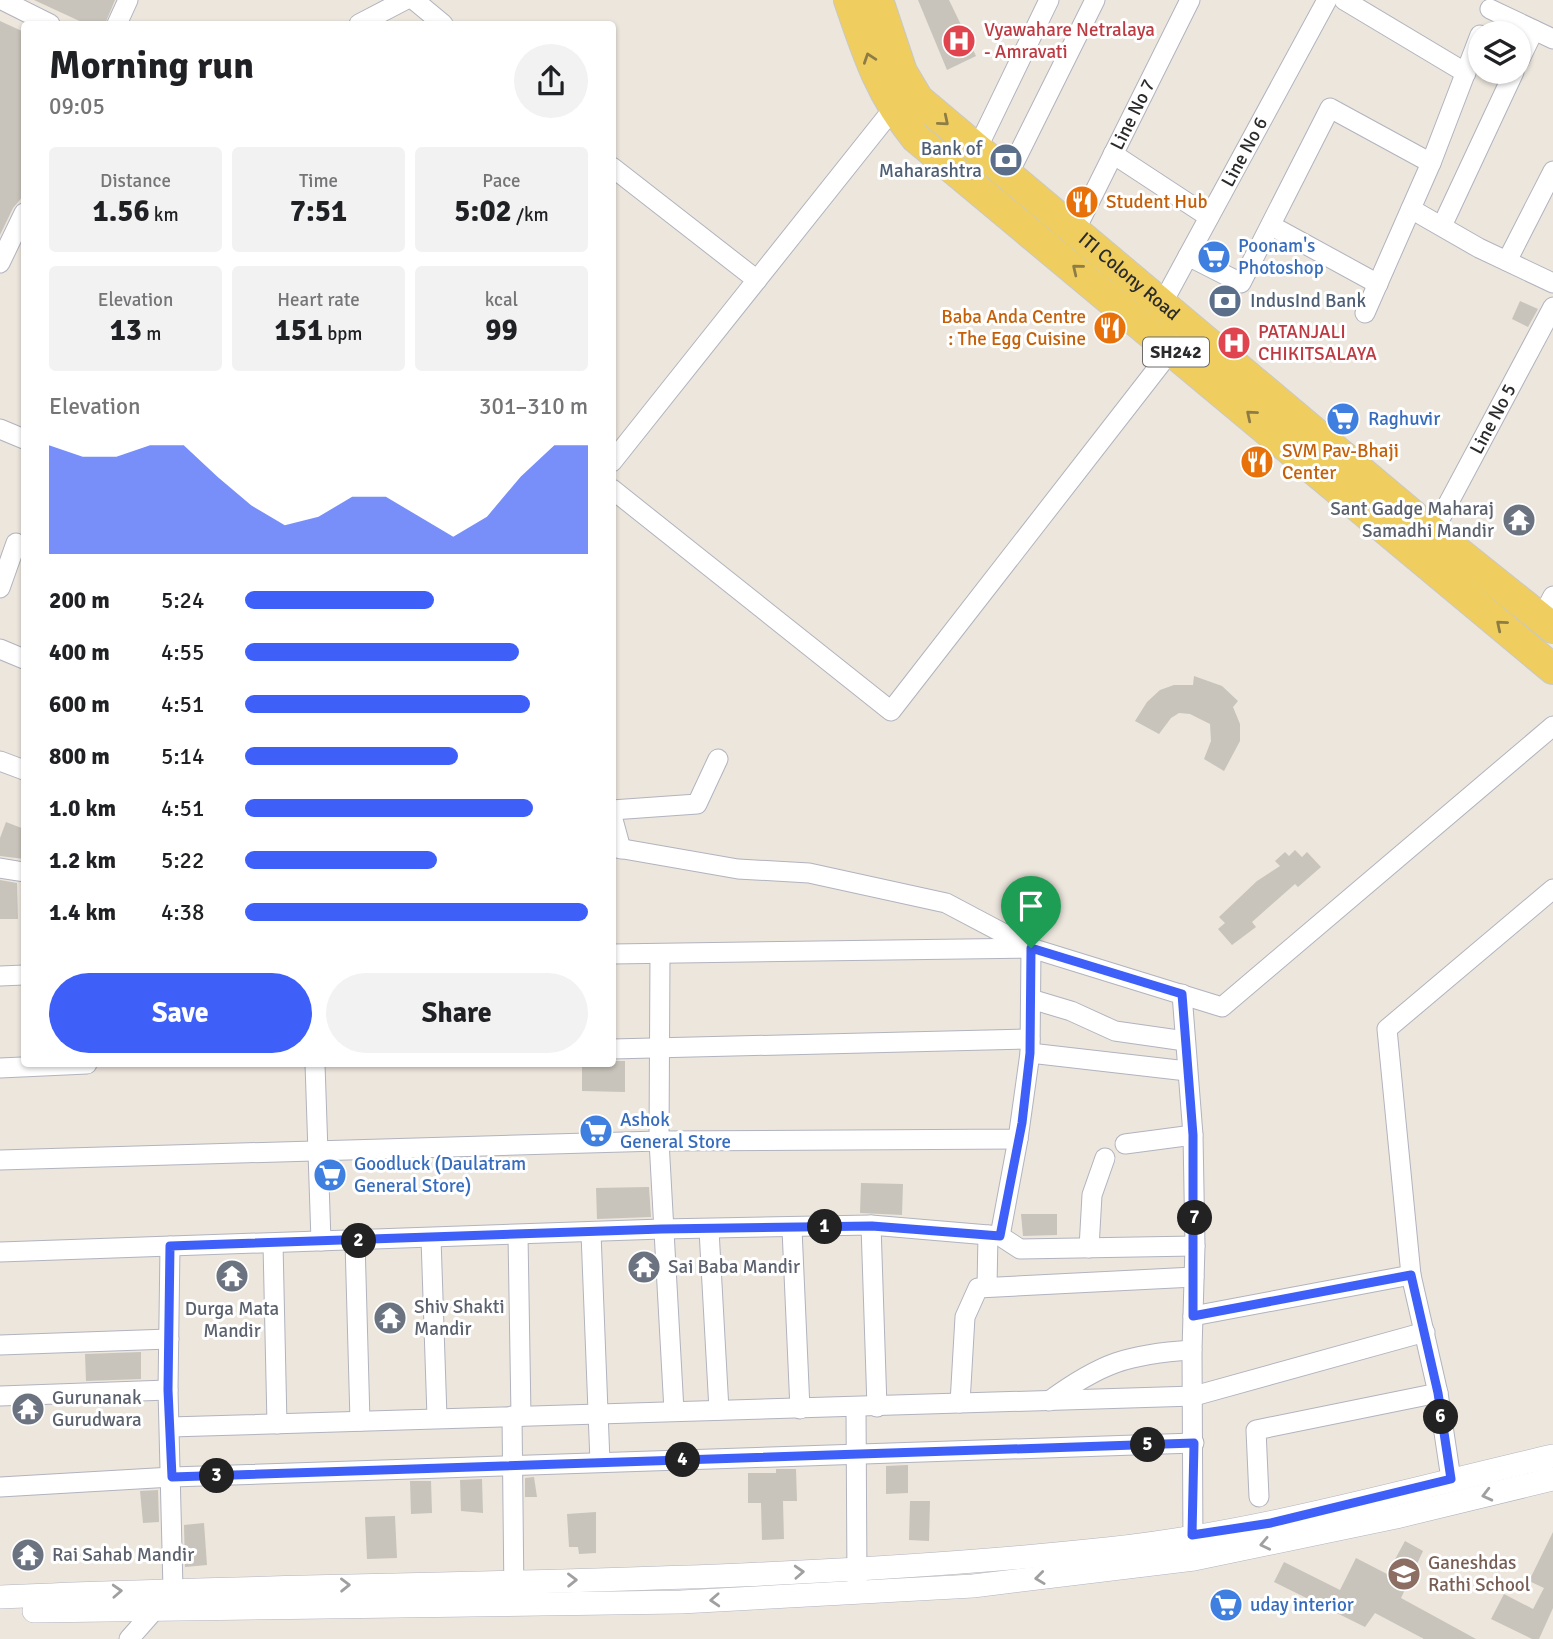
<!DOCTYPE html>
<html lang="en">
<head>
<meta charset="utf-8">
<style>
  :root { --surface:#fff; --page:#f2f2f2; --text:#202124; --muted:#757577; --accent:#3f60f8 }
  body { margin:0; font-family:Signika,sans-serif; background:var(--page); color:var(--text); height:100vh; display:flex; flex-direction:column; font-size:26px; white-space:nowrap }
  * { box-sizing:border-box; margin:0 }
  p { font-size:23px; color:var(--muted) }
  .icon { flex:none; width:38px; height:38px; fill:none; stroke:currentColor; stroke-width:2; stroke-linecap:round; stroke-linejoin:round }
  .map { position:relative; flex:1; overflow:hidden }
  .sheet { position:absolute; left:21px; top:21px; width:595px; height:1046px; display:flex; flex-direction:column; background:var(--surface); border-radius:7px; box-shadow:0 2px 5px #0004 }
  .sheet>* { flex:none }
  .tools { position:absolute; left:1468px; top:21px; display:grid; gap:14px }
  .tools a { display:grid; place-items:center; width:63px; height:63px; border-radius:50%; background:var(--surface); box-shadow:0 2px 5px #0004; font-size:35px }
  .pin { position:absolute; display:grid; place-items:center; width:60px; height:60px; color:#fff; margin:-72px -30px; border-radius:50% 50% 50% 0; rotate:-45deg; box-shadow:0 0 7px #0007 }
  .pin .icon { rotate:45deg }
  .km { position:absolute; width:35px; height:35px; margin:-18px; border-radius:50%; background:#222; color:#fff; font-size:19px; line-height:35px; text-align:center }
  .round { display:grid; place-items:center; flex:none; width:74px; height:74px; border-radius:37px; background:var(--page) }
  .overview { display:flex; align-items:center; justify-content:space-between; height:119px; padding:0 28px }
  h1 { font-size:38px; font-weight:700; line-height:52px }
  .stats { display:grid; grid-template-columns:repeat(3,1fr); gap:10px; height:119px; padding:7px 28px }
  .stats div { display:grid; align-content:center; border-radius:7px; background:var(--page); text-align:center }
  .stats b { font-size:30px; font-weight:700 }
  .stats small { font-size:19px; font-weight:400 }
  .stats p { font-size:19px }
  .chart { height:196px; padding:14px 28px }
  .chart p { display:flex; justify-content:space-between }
  .chart svg { width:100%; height:126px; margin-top:7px; fill:var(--accent); opacity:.7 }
  .primary-button { display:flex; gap:14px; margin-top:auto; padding:14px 28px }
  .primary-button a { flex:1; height:80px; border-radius:42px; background:var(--accent); color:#fff; font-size:28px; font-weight:700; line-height:80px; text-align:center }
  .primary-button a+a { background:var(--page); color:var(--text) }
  ul { padding:0 28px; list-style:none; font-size:23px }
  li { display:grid; grid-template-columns:112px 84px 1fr; align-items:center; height:52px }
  li i { height:18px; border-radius:9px; background:var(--accent) }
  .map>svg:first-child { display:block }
</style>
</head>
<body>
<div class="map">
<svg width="1553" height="1639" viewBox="0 0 1553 1639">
  <rect width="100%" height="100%" fill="#ece6dd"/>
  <g fill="#c8c4bb">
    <path d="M34,0H115L105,24H86Z"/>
    <path d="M918,0H949L976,56L947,70Z"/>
    <path d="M0,21L24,32V195L13,208L0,235Z"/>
    <path d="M1520,301L1538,309L1528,327L1512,319Z"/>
    <path d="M1194,676L1222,686L1238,701L1233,707L1240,724V741L1224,771L1204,759L1211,741L1210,724L1190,714L1179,713L1171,718L1159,734L1135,721L1147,702L1160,690L1174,685H1193Z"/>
    <path d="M6,822L24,829V859L0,856V838Z"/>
    <path d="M1295,850L1302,857L1307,852L1321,867L1298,887L1295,884L1252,922L1256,927L1232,945L1218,929L1225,923L1219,917L1257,881L1280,866L1275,861L1285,852L1289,856Z"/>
    <path d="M0,880L17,883L18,919H0Z"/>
    <path d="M612,1061H625V1092L582,1091V1064H612Z"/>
    <path d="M861,1183L903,1184L902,1215L860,1213Z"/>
    <path d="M649,1187L651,1217L597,1219L596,1188Z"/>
    <path d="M1021,1214H1057V1235L1023,1236Z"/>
    <path d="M141,1352V1379L86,1381L85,1354Z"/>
    <path d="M908,1465V1493L886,1494V1466Z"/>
    <path d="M776,1469H796L797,1501H783L784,1539L762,1540L761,1503H748V1473H776Z"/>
    <path d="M534,1477L537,1497H525V1478Z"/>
    <path d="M482,1479L483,1513L461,1511L460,1480Z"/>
    <path d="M410,1481H431L432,1513L411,1514Z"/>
    <path d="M158,1490L159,1522L143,1523L140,1491Z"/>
    <path d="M910,1501H930L929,1541L909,1540Z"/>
    <path d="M596,1512V1553L579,1554L578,1547H569L567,1514Z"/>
    <path d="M395,1516L397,1558L367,1559L365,1517Z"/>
    <path d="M204,1523L207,1565L185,1567L184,1525Z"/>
    <path d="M1553,1532V1608L1539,1639H1532L1491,1619L1504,1594L1533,1609L1544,1588L1529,1581Z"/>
    <path d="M1405,1541L1423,1551L1401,1598L1476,1639H1424L1375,1613L1365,1627L1274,1582L1284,1562L1340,1590L1356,1558L1387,1574Z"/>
  </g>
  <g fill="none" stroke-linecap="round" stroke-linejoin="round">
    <defs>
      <g id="minor">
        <path d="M2,0L50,24"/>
        <path d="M414,0L443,24"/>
        <path d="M1344,0L1466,73"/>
        <path d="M1490,9L1553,39"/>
        <path d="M117,24L128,0"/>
        <path d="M359,24L405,0"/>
        <path d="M1519,61L1534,30"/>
        <path d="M977,149L1049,0"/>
        <path d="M1113,154L1209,217"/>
        <path d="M612,167L757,280"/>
        <path d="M1008,175L1095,0"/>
        <path d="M1411,209L1479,248L1553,283"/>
        <path d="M1272,226L1378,284"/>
        <path d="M1442,226L1514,72"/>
        <path id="s1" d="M1075,231L1190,0"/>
        <path d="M1188,256L1241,283L1330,108L1431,163"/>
        <path d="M1507,261L1553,171"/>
        <path d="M0,263L24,213"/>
        <path id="s2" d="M1162,304L1327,0"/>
        <path d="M1365,313L1431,163L1480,35"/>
        <path d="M0,429L24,439"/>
        <path d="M612,462L893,109"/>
        <path d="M612,489L891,711L1177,343"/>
        <path id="s3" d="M1433,532L1553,307"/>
        <path d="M0,588L16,543"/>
        <path d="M1541,619L1553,596"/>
        <path d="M0,649L24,659"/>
        <path d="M0,761L24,770"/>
        <path d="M612,810L697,804L718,759"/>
        <path d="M612,816L621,849"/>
        <path d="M612,847L738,869L809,873L946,903L1031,948L1222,1007L1553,726"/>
        <path d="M0,868L24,872"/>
        <path d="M660,954L659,1141L674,1411"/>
        <path d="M0,976L24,975"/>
        <path d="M1182,994L1193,1135L1195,1246L1192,1350L1193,1549"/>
        <path d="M1031,999L1071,1011L1115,1031L1185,1041"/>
        <path d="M612,1049L1030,1039"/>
        <path d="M1030,1053L1187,1071"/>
        <path d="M315,1064L321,1241"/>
        <path d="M0,1068L87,1064"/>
        <path d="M1125,1144L1193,1135"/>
        <path d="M0,1160L659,1141L1018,1139L1030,1053L1031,948L612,954"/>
        <path d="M871,1225L877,1407"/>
        <path d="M792,1229L800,1409"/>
        <path d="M709,1230L719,1410"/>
        <path d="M591,1233L600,1462"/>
        <path d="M518,1235L521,1416"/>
        <path d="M1000,1236L1018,1139"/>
        <path d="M431,1238L437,1417"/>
        <path d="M355,1241L360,1421"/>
        <path d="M273,1244L277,1424"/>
        <path d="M1089,1248L1092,1195L1105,1158"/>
        <path d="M0,1252L662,1229L871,1225L1000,1236L1020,1249L1195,1246"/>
        <path d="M987,1287L988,1235"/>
        <path d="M1193,1316L1411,1275"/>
        <path d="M0,1345L169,1339"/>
        <path d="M0,1396L168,1390"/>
        <path d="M1049,1401C1101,1363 1128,1354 1192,1350"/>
        <path d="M960,1403L965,1317L978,1288L1194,1277"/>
        <path d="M856,1408L857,1582"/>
        <path d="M512,1416L514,1597"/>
        <path d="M170,1427L1194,1396L1425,1332"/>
        <path d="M1451,1479L1438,1393L1411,1275L1387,1029L1553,889"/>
        <path d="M0,1487L172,1477L1194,1443"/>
        <path d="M1259,1497L1256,1430L1438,1393"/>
        <path d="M129,1639L173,1589L168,1390L170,1246"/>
      </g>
      <g id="tertiary">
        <path d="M0,1597C369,1580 739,1588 1107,1549C1258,1533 1405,1490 1553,1456"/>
        <path d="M34,1611L681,1602L973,1586L1194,1559L1396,1517L1553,1479"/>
      </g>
      <g id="primary">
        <path d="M849,0C867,53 880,94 916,138L1553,669"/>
        <path id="s4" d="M878,0L902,72L918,99L1433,532L1553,628"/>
      </g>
    </defs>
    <use href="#minor" stroke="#b1b3be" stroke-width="21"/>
    <use href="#tertiary" stroke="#b1b3be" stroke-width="24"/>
    <use href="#primary" stroke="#c8c8c8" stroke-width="32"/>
    <use href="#minor" stroke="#fff" stroke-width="19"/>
    <use href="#tertiary" stroke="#fff" stroke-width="23"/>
    <use href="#primary" stroke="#efce5f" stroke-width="30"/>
  </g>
  <defs><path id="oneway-chevron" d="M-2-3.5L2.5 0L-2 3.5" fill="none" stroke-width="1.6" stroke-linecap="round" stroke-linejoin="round" transform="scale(1.75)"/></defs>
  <g stroke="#8d7c45">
    <use href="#oneway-chevron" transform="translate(869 58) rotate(-109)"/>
    <use href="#oneway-chevron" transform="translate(944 121) rotate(40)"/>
    <use href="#oneway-chevron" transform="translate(1077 269) rotate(-141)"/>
    <use href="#oneway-chevron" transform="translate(1251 415) rotate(-140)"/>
    <use href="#oneway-chevron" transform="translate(1501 625) rotate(-140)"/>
  </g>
  <g stroke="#a0a0a0">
    <use href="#oneway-chevron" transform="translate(1487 1495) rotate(166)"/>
    <use href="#oneway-chevron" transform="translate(1265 1544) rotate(168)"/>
    <use href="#oneway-chevron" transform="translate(799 1572) rotate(-3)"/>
    <use href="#oneway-chevron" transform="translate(1040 1578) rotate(173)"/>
    <use href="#oneway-chevron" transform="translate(572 1580) rotate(-1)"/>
    <use href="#oneway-chevron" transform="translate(345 1585) rotate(-1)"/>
    <use href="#oneway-chevron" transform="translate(117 1591) rotate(-3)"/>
    <use href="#oneway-chevron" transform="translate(715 1600) rotate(177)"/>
  </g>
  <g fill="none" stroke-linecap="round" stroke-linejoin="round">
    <defs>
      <path id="route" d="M1031,948L1182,994L1193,1135V1316L1411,1275L1438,1393L1451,1479L1271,1523L1192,1535L1194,1443L172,1477L168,1390L170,1246L662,1229L872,1226L1000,1236L1022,1123L1030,1053Z"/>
    </defs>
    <use href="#route" stroke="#fff" stroke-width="14"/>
    <use href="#route" stroke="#3f60f8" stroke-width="9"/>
  </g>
  <defs>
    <symbol id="hospital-disc" viewBox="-11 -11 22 22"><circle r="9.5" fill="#e0444e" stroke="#fff"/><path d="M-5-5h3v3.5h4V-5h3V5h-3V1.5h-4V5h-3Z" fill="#fff"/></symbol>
    <symbol id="bank-disc" viewBox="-11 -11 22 22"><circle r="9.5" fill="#5c6f8a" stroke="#fff"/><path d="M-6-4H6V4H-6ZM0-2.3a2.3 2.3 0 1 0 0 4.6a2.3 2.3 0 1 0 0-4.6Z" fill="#fff"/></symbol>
    <symbol id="restaurant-disc" viewBox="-11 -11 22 22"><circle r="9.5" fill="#e8710a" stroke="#fff"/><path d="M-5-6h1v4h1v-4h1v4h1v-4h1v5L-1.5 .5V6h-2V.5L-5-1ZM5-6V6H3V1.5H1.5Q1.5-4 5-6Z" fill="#fff"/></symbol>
    <symbol id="supermarket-disc" viewBox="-11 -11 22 22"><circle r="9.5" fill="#3f7fe0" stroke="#fff"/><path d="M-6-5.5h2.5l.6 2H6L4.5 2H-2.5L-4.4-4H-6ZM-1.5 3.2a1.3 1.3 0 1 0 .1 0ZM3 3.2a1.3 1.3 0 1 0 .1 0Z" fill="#fff"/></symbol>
    <symbol id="temple-disc" viewBox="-11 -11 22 22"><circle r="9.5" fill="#6b7280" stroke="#fff"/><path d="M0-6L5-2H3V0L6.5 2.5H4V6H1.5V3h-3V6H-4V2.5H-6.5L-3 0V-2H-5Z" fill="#fff"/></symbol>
    <symbol id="school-disc" viewBox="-11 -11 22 22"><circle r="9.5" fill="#8d6e63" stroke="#fff"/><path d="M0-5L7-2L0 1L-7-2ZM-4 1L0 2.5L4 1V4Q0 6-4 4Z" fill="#fff"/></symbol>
  </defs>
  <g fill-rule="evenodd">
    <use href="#hospital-disc" x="940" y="22" width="38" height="38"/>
    <use href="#bank-disc" x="987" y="141" width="38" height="38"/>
    <use href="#restaurant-disc" x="1063" y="183" width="38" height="38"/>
    <use href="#supermarket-disc" x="1195" y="238" width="38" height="38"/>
    <use href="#bank-disc" x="1206" y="282" width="38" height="38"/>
    <use href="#restaurant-disc" x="1091" y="309" width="38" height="38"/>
    <use href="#hospital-disc" x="1215" y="324" width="38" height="38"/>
    <use href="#supermarket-disc" x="1324" y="400" width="38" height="38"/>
    <use href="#restaurant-disc" x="1238" y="443" width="38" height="38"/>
    <use href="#temple-disc" x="1500" y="501" width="38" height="38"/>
    <use href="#supermarket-disc" x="577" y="1112" width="38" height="38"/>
    <use href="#supermarket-disc" x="311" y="1156" width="38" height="38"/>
    <use href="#temple-disc" x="625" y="1248" width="38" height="38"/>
    <use href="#temple-disc" x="213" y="1257" width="38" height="38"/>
    <use href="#temple-disc" x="371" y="1299" width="38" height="38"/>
    <use href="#temple-disc" x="9" y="1390" width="38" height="38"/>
    <use href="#temple-disc" x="9" y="1536" width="38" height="38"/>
    <use href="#school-disc" x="1385" y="1555" width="38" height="38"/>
    <use href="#supermarket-disc" x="1207" y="1586" width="38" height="38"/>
  </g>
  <g text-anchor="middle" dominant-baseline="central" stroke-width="6" stroke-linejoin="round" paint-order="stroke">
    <rect fill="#fff" stroke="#6b6b6b" stroke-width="2" x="1143" y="337.5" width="66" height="29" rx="5"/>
    <g font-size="18" font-weight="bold" fill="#2b2b2b">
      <text x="1176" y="352">SH242</text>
    </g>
    <g font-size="19" fill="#be3a42" stroke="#fff" text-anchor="start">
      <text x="984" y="30">Vyawahare Netralaya<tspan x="984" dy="22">- Amravati</tspan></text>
      <text x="1258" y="332">PATANJALI<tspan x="1258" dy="22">CHIKITSALAYA</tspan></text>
    </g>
    <g font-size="19" fill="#2b2b2b" stroke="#fff">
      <text stroke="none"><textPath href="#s1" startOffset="130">Line No 7</textPath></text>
      <text stroke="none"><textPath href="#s2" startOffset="173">Line No 6</textPath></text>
      <text stroke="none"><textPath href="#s4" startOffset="383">ITI Colony Road</textPath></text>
      <text stroke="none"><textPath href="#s3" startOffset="128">Line No 5</textPath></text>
    </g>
    <g font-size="19" fill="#4e5e75" stroke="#fff" text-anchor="end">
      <text x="982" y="149">Bank of<tspan x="982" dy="22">Maharashtra</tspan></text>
      <text x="1250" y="301" text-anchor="start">IndusInd Bank</text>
    </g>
    <g font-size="19" fill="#c56008" stroke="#fff" text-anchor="start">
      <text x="1106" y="202">Student Hub</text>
      <text x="1086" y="317" text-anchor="end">Baba Anda Centre<tspan x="1086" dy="22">: The Egg Cuisine</tspan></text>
      <text x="1282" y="451">SVM Pav-Bhaji<tspan x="1282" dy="22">Center</tspan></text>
    </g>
    <g font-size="19" fill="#366cbe" stroke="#fff" text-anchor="start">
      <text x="1238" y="246">Poonam's<tspan x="1238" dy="22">Photoshop</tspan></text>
      <text x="1368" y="419">Raghuvir</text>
      <text x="620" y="1120">Ashok<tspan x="620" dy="22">General Store</tspan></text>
      <text x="354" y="1164">Goodluck (Daulatram<tspan x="354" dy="22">General Store)</tspan></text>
      <text x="1250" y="1605">uday interior</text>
    </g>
    <g font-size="19" fill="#5b616d" stroke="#fff" text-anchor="start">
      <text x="1494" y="509" text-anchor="end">Sant Gadge Maharaj<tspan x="1494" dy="22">Samadhi Mandir</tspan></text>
      <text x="668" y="1267">Sai Baba Mandir</text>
      <text x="414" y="1307">Shiv Shakti<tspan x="414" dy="22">Mandir</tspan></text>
      <text x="232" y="1309" text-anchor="middle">Durga Mata<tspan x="232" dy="22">Mandir</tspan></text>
      <text x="52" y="1398">Gurunanak<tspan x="52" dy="22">Gurudwara</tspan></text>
      <text x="52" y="1555">Rai Sahab Mandir</text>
    </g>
    <g font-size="19" fill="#785e54" stroke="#fff" text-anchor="start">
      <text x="1428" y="1563">Ganeshdas<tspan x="1428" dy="22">Rathi School</tspan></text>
    </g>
  </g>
</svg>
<div class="tools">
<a><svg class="icon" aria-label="layers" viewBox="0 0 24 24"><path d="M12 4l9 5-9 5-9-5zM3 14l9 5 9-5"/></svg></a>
</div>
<div class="pin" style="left:1031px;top:948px;background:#1e9e55"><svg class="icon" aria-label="arrive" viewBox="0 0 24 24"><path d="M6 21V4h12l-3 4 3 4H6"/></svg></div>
<b class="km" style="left:825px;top:1227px">1</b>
<b class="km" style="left:359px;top:1241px">2</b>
<b class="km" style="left:217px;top:1476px">3</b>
<b class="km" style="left:683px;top:1460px">4</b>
<b class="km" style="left:1148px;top:1445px">5</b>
<b class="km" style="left:1441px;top:1417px">6</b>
<b class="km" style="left:1195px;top:1218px">7</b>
<section class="sheet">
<div class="overview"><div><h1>Morning run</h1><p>09:05</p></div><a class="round"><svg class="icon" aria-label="share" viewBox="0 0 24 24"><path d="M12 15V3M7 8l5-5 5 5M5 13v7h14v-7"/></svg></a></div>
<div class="stats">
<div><p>Distance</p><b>1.56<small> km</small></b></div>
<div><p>Time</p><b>7:51</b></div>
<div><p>Pace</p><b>5:02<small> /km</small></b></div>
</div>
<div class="stats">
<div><p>Elevation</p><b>13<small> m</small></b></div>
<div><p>Heart rate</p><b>151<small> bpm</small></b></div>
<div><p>kcal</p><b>99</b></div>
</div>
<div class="chart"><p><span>Elevation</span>301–310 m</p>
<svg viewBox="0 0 160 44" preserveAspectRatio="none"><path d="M0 44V6L10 10L20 10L30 6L40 6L50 17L60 27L70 34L80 31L90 24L100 24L110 31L120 38L130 31L140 17L150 6L160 6V44z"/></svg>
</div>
<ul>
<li><b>200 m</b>5:24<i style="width:55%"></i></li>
<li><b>400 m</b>4:55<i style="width:80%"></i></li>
<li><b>600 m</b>4:51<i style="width:83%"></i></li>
<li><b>800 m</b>5:14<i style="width:62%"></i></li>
<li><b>1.0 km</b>4:51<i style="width:84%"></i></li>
<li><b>1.2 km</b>5:22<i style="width:56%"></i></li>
<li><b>1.4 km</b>4:38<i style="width:100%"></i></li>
</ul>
<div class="primary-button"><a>Save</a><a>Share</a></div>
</section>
</div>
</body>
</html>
